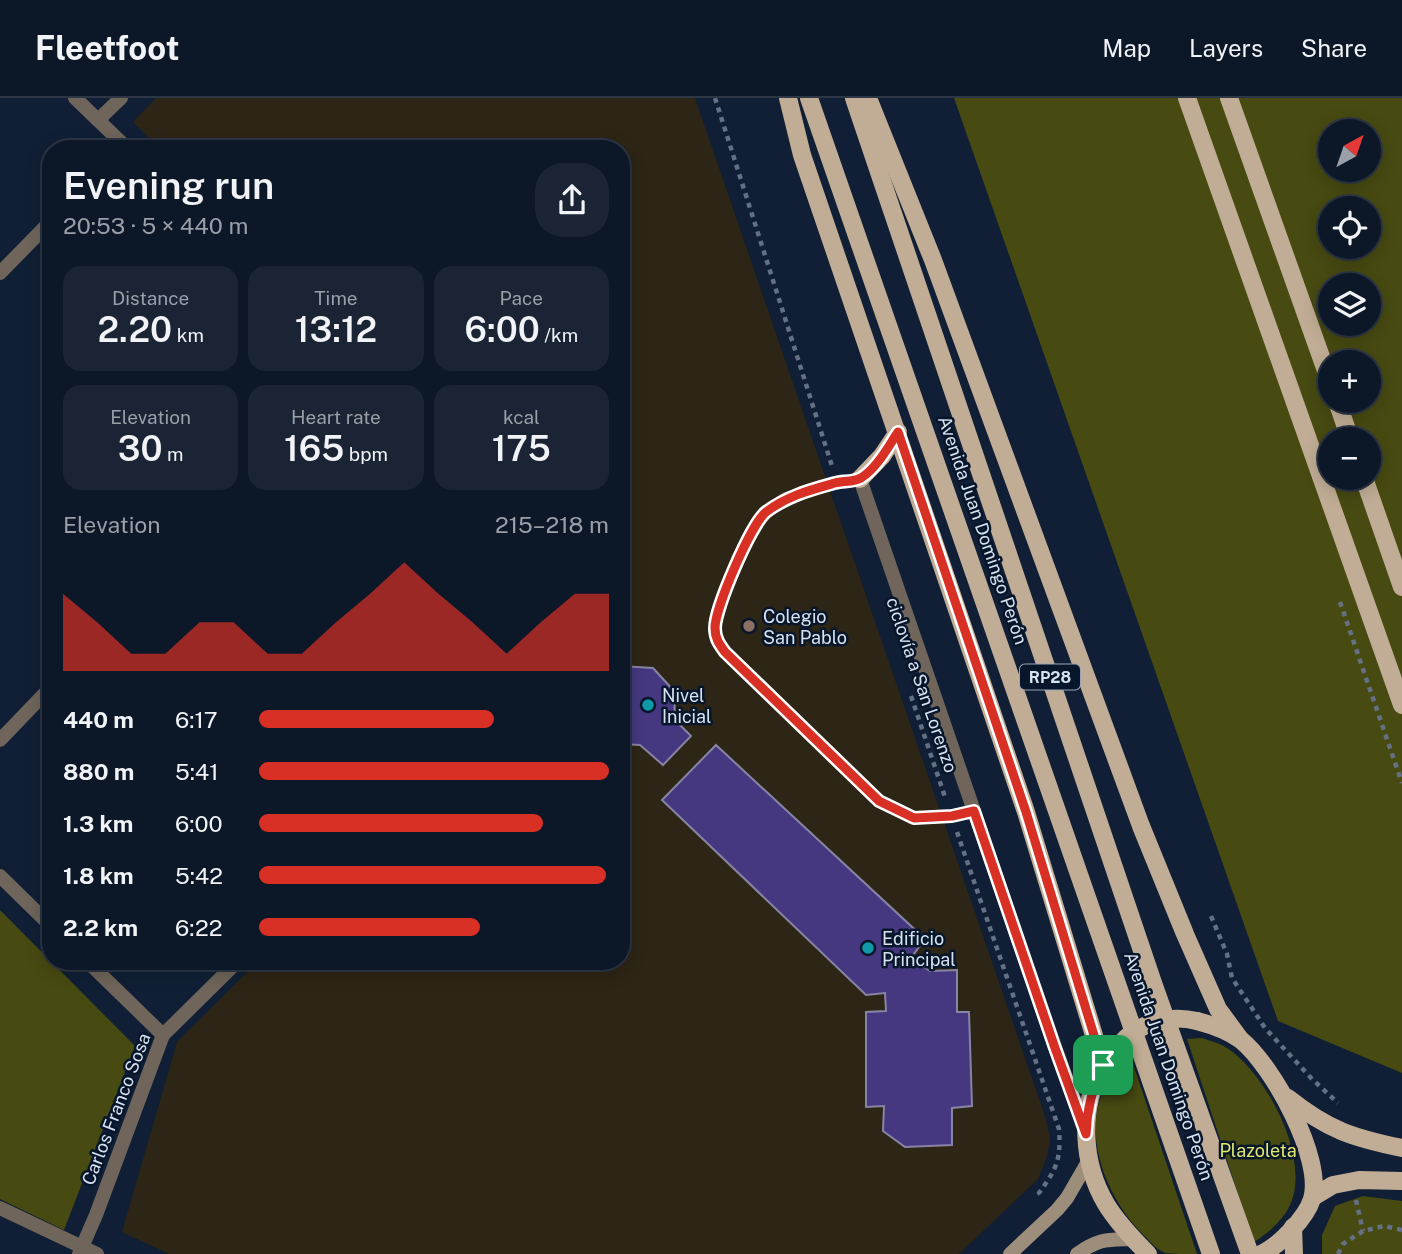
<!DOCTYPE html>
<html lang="en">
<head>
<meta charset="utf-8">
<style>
  :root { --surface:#0c1728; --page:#1a2434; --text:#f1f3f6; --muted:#9a9fa8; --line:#2c3645; --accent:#d93025 }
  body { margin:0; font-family:"Public Sans",sans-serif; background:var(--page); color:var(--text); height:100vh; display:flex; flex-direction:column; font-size:26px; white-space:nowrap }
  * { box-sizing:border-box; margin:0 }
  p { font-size:23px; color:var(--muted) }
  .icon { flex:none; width:38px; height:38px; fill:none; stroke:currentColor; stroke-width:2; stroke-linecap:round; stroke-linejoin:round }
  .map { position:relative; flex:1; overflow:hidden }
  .sheet { position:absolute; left:42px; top:42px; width:588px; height:830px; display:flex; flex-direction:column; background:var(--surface); border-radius:28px; box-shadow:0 4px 18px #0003,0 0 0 2px var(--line) }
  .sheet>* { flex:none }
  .needle { width:46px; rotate:40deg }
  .controls { position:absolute; left:1318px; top:21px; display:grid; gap:14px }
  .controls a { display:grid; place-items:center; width:63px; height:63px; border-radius:50%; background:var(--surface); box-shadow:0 4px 18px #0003,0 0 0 2px var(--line); font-size:35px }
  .pin { position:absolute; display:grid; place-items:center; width:60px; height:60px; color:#fff; margin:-30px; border-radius:14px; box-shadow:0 4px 10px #0006 }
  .round { display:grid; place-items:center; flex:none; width:74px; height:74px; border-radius:28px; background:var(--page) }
  .headline { display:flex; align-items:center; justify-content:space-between; height:119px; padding:0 21px }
  h1 { font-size:38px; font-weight:600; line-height:52px }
  .figures { display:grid; grid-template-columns:repeat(3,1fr); gap:10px; height:119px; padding:7px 21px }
  .figures div { display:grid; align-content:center; border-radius:18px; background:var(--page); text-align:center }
  .figures b { font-size:35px; font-weight:600 }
  .figures small { font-size:19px; font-weight:400 }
  .figures p { font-size:19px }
  .chart { height:196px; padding:14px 21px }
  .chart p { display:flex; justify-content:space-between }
  .chart svg { width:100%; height:126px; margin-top:7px; fill:var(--accent); opacity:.7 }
  ul { padding:0 21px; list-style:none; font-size:23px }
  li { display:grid; grid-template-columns:112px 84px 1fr; align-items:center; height:52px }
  li i { height:18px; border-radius:9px; background:var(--accent) }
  header { display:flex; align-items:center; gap:42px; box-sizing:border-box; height:98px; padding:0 35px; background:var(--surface); border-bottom:2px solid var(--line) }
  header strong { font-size:33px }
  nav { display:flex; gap:38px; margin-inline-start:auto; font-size:24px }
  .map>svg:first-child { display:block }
</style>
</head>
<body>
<header>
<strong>Fleetfoot</strong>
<nav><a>Map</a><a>Layers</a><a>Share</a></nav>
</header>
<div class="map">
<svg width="1402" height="1156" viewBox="0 0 1402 1156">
  <rect width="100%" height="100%" fill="#101f35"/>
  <path fill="#2d2515" d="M156,0H695L1046,1021L1050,1040L1047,1059L1038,1081L959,1156H169L122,1134L177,944L258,863H621V51H160L133,24Z"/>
  <g fill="#474a11" fill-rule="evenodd">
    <path d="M954,0H1402V975L1278,923ZM1330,33H1368V72H1330ZM1330,110H1368V149H1330ZM1330,187H1368V226H1330ZM1330,264H1368V303H1330ZM1330,341H1368V380H1330Z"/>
    <path d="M0,812L135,948L64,1132L0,1101Z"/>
    <path d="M1202,940C1210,943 1220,945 1227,950C1265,975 1304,1049 1294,1095C1289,1118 1272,1132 1254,1144L1187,941Z"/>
    <path d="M1131,960L1197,1156C1188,1156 1173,1156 1165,1155C1155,1151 1145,1138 1137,1130C1096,1084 1072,1002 1131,960Z"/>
    <path d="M1363,1098L1402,1103V1156H1322V1137L1335,1108Z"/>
  </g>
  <g fill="#453881" stroke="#8784a4" stroke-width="2">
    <path d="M621,568L653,570L674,593L675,622L691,638L663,667L640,647L621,646Z"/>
    <path d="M716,647L925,841L911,860L930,873L957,872V914H969L972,1008L952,1010V1047L905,1049L883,1033L884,1008L866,1009V914L886,913L885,895L866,897L662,702Z"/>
  </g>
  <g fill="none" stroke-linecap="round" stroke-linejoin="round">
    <g stroke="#647184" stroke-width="4.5" stroke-dasharray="5 5" stroke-linecap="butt">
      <path d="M715,0L832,368"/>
      <path d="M1340,504L1402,685"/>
      <path d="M911,598L945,699"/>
      <path d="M957,734L1059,1031C1061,1062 1057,1070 1039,1095L1043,1099"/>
      <path d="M1211,818L1227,856L1232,880L1265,930L1312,981L1338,1005"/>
      <path d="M1356,1102L1363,1133"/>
      <path d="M1338,1156L1343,1146L1363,1133L1384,1128L1402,1132"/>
    </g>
    <path stroke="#6f655a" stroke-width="12" d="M860,381L838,384L786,400L763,416L747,444L735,471L723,501L715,528L716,542L725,554L879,703L914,720L952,718L974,713"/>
    <g stroke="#6f655a" stroke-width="14">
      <path d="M75,0L128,51"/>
      <path d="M98,22L121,0"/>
      <path d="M0,175L51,123"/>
      <path d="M860,381L1055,949L1085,1031"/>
      <path d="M0,642L51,589"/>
      <path d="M0,778L51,828"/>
      <path d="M87,863L163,937"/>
      <path d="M0,1110L97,1156"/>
      <path d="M79,1156L96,1117L163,937L238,863"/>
    </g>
    <g stroke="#9d8d7b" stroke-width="14">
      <path d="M1010,1156L1057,1112L1067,1100L1089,1062"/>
      <path d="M1077,1156C1100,1140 1107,1142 1133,1141"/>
    </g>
    <g stroke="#c1ad95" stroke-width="18">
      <path d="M788,0L802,57L1026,714L1103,967"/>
      <path d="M809,0L1211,1156"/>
      <path d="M854,0L1153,885L1250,1156"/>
      <path d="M868,0L933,162L1141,728L1185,836L1218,911L1240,941"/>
      <path d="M1187,0L1402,607"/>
      <path d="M1229,0L1330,284"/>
      <path d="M1337,303L1350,341"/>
      <path d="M1364,380L1402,489"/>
      <path d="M860,381L882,358L898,334"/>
      <path d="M1197,923C1212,927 1229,933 1241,942C1273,968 1324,1061 1312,1101C1306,1120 1279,1148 1261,1156"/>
      <path d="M1126,940C1117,949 1108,958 1102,970C1079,1012 1082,1065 1106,1106C1117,1124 1133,1141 1148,1156"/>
      <path d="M1288,1000C1328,1032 1353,1040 1402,1050"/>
      <path d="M1313,1099L1333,1087L1359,1082L1402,1083"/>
      <path d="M1293,1129L1294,1156"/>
    </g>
    <path stroke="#c1ad95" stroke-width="18" d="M1126,940C1146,923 1171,917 1197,923"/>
  </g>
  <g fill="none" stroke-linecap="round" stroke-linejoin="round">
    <defs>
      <path id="route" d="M898,334L1026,714L1103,967C1092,990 1087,1011 1086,1036L1055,950L974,713L952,718L914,720L879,703L725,554C719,546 715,540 715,530C715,510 751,426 766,414C787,398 810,392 835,385C843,383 854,384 861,380C877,370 888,349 898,334Z"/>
    </defs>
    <use href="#route" stroke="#fff" stroke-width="14"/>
    <use href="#route" stroke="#d93025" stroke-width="9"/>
  </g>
  <circle fill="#8d6e63" stroke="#07162b" stroke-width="2.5" cx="749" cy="528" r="7"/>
  <g fill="#0f9aa8" stroke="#07162b" stroke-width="2.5">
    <circle cx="648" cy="607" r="7"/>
    <circle cx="868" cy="850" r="7"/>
  </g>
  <g text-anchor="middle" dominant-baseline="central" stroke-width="5" stroke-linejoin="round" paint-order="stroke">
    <rect fill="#07162b" stroke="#99a5b6" stroke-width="2" x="1020" y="566.5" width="60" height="25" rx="5"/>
    <g font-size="16" font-weight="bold" fill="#d7e2f1">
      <text x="1050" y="579">RP28</text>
    </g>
    <g font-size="18" fill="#d7e2f1" stroke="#07162b">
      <text transform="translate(983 432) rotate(71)">Avenida Juan Domingo Perón</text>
      <text transform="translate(922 587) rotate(71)">ciclovía a San Lorenzo</text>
      <text transform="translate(1169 968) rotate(71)">Avenida Juan Domingo Perón</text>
      <text transform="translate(116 1011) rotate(-69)">Carlos Franco Sosa</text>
    </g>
    <g font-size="18" fill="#d7e2f1" stroke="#07162b" text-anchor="start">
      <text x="763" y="518">Colegio<tspan x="763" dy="21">San Pablo</tspan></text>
      <text x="662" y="597">Nivel<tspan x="662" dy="21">Inicial</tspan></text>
      <text x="882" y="840">Edificio<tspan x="882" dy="21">Principal</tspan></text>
    </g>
    <g font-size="18" fill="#e1e86b" stroke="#07162b">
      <text x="1258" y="1052">Plazoleta</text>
    </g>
  </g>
</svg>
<div class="controls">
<a><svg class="needle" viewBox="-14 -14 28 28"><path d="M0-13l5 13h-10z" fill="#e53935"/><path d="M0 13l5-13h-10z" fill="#9a9fa8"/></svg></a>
<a><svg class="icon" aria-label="locate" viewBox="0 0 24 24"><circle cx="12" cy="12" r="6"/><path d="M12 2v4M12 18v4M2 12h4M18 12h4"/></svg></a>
<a><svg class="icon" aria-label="layers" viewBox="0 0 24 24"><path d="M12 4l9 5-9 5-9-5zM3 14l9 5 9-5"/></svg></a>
<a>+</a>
<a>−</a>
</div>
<div class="pin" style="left:1103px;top:967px;background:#1e9e55"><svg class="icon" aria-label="arrive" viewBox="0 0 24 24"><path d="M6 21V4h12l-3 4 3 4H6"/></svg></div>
<section class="sheet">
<div class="headline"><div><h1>Evening run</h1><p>20:53 · 5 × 440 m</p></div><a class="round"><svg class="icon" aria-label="share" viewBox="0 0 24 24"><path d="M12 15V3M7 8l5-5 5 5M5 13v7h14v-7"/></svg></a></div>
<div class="figures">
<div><p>Distance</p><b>2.20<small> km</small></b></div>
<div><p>Time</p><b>13:12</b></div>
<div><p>Pace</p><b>6:00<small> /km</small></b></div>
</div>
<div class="figures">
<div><p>Elevation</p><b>30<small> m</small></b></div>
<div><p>Heart rate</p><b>165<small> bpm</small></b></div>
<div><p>kcal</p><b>175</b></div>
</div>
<div class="chart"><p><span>Elevation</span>215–218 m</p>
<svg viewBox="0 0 160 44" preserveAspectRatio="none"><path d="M0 44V17L10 27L20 38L30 38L40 27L50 27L60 38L70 38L80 27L90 17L100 6L110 17L120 27L130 38L140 27L150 17L160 17V44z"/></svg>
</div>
<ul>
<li><b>440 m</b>6:17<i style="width:67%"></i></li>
<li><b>880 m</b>5:41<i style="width:100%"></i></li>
<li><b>1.3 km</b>6:00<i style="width:81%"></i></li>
<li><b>1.8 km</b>5:42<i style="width:99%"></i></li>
<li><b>2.2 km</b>6:22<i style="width:63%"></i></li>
</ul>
</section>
</div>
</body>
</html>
